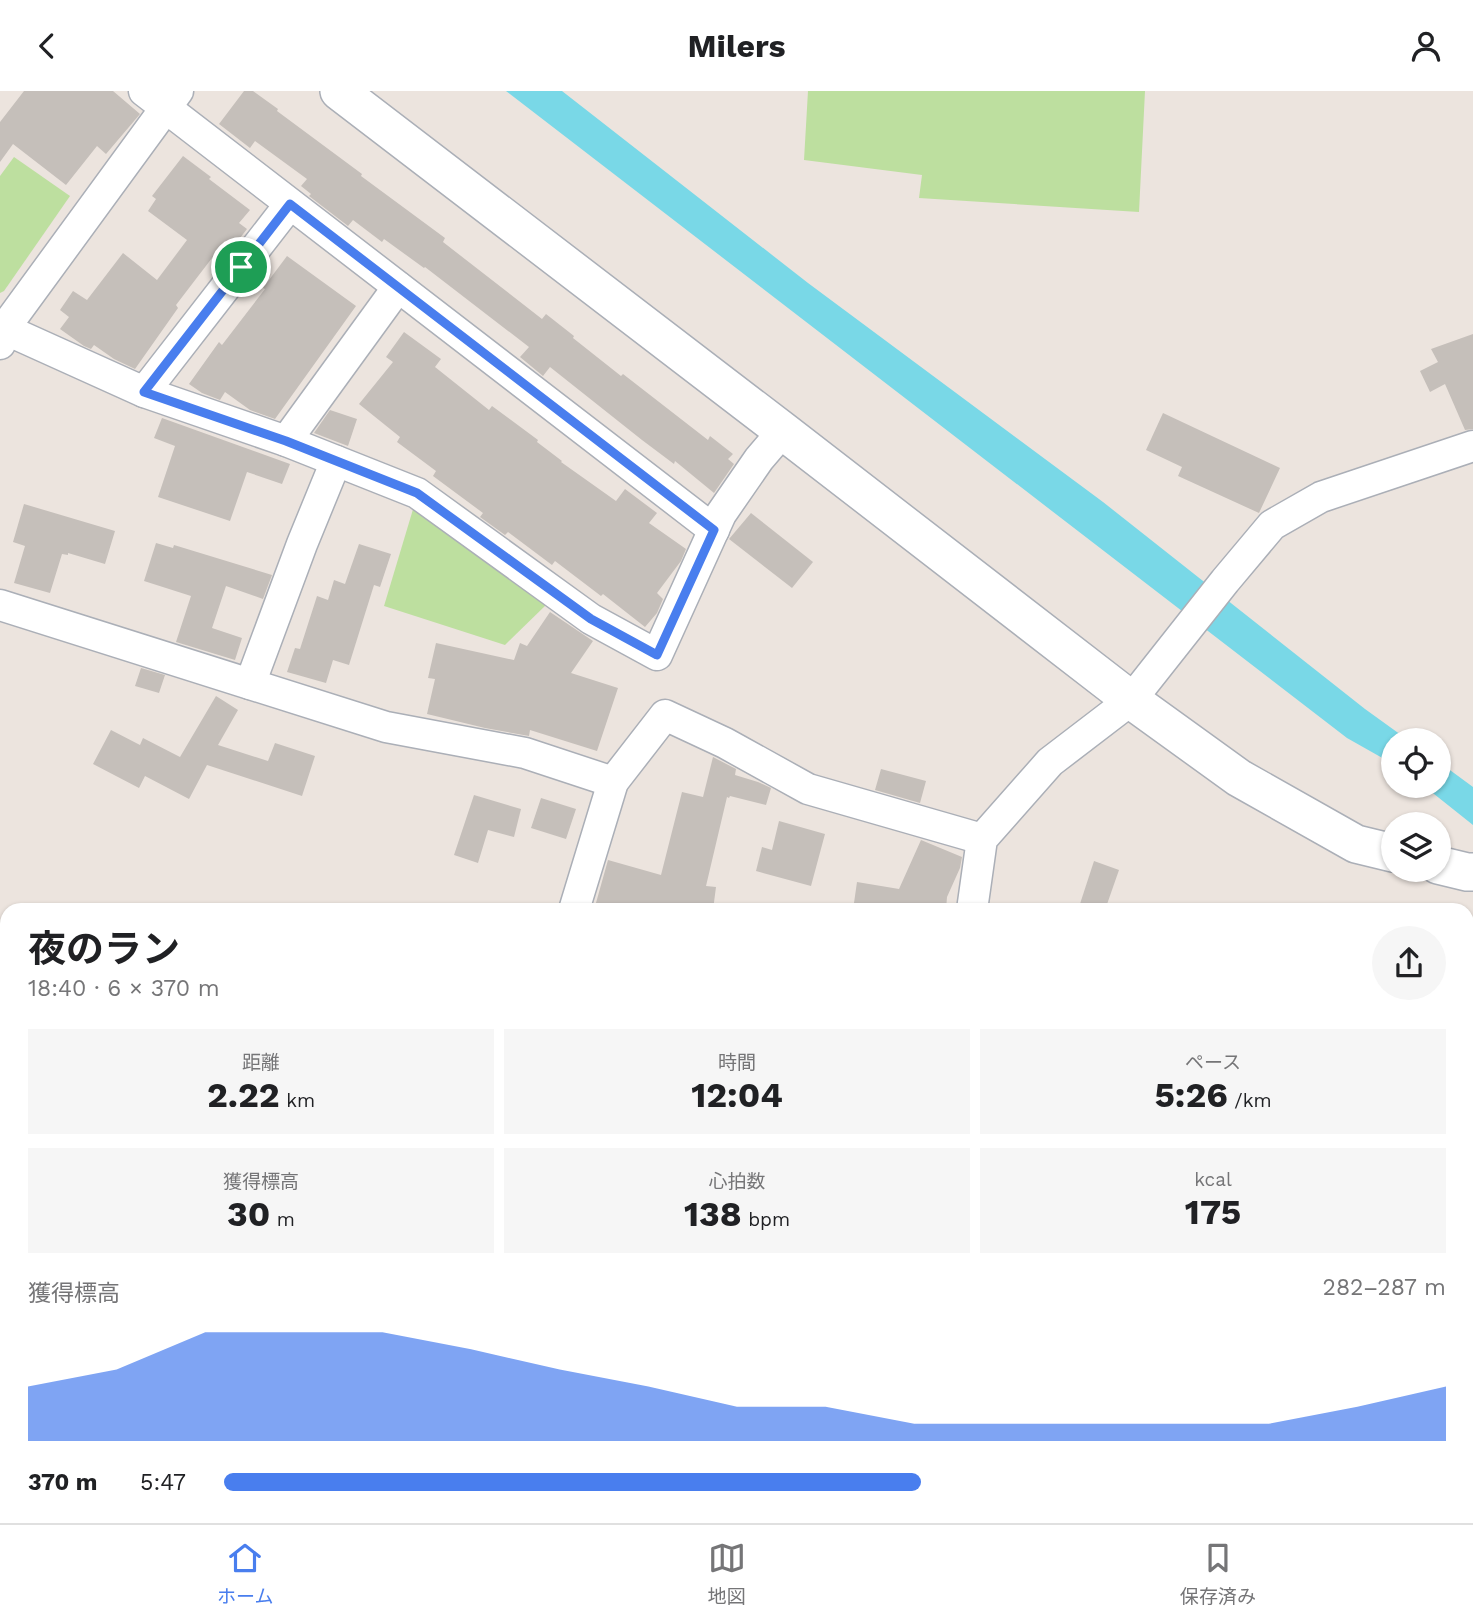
<!DOCTYPE html>
<html lang="ja">
<head>
<meta charset="utf-8">
<style>
  :root { --surface:#fff; --page:#f6f6f6; --text:#202124; --muted:#757577; --line:#e0e0e0; --accent:#497eee }
  body { margin:0; font-family:"Work Sans","Noto Sans JP",sans-serif; background:var(--page); color:var(--text); height:100vh; display:flex; flex-direction:column; font-size:26px; white-space:nowrap }
  * { box-sizing:border-box; margin:0 }
  p { font-size:23px; color:var(--muted) }
  .icon { flex:none; width:38px; height:38px; fill:none; stroke:currentColor; stroke-width:2; stroke-linecap:round; stroke-linejoin:round }
  .map { position:relative; flex:1; overflow:hidden }
  .panel { position:absolute; left:0px; top:812px; width:1474px; height:621px; display:flex; flex-direction:column; background:var(--surface); border-radius:21px 21px 0 0; box-shadow:0 2px 5px #0004 }
  .panel>* { flex:none }
  .tools { position:absolute; left:1381px; top:637px; display:grid; gap:14px }
  .tools a { display:grid; place-items:center; width:70px; height:70px; border-radius:50%; background:var(--surface); box-shadow:0 2px 5px #0004; font-size:35px }
  .pin { position:absolute; display:grid; place-items:center; width:60px; height:60px; color:#fff; margin:-30px; border:4px solid #fff; border-radius:50%; box-shadow:0 2px 7px #0007 }
  .round { display:grid; place-items:center; flex:none; width:74px; height:74px; border-radius:37px; background:var(--page) }
  .overview { display:flex; align-items:center; justify-content:space-between; height:119px; padding:0 28px }
  h1 { font-size:38px; font-weight:700; line-height:52px }
  .stats { display:grid; grid-template-columns:repeat(3,1fr); gap:10px; height:119px; padding:7px 28px }
  .stats div { display:grid; align-content:center; border-radius:0px; background:var(--page); text-align:center }
  .stats b { font-size:35px; font-weight:700 }
  .stats small { font-size:19px; font-weight:400 }
  .stats p { font-size:19px }
  .chart { height:196px; padding:14px 28px }
  .chart p { display:flex; justify-content:space-between }
  .chart svg { width:100%; height:126px; margin-top:7px; fill:var(--accent); opacity:.7 }
  ul { padding:0 28px; list-style:none; font-size:23px }
  li { display:grid; grid-template-columns:112px 84px 1fr; align-items:center; height:52px }
  li i { height:18px; border-radius:9px; background:var(--accent) }
  header { display:flex; justify-content:space-between; align-items:center; height:91px; padding:0 28px; background:var(--surface); font-size:32px; font-weight:700 }
  .tabs { display:flex; justify-content:space-around; align-items:center; height:98px; border-top:2px solid var(--line); background:var(--surface); font-size:19px; color:var(--muted) }
  .tabs a { display:grid; justify-items:center; gap:4px }
  .tabs .active { color:var(--accent) }
  .map>svg:first-child { display:block }
</style>
</head>
<body>
<header><svg class="icon" aria-label="back" viewBox="0 0 24 24"><path d="M15 5l-7 7 7 7"/></svg>Milers<svg class="icon" aria-label="person" viewBox="0 0 24 24"><circle cx="12" cy="8" r="4"/><path d="M4 21q1-7 8-7t8 7"/></svg></header>
<div class="map">
<svg width="1473" height="1432" viewBox="0 0 1473 1432">
  <rect width="100%" height="100%" fill="#ece4de"/>
  <g fill="#bddf9f">
    <path d="M808,0H1145L1139,121L919,107L922,84L804,69Z"/>
    <path d="M14,66L70,105L4,200L0,202V85Z"/>
    <path d="M414,415L547,513L505,554L384,515Z"/>
    <path d="M1467,851L1473,852V1045L1467,1047Z"/>
  </g>
  <g fill="#79d8e7">
    <path d="M506,0H562L808,192L1103,411L1365,618L1408,649H1393V673L1347,647Z"/>
    <path d="M1439,671L1473,696V734L1424,695H1438Z"/>
  </g>
  <g fill="#c5bfba">
    <path d="M24,0H113L140,23L106,63L97,55L66,94L13,53L0,71V31Z"/>
    <path d="M244,0H253L278,18L277,20L362,83L361,85L445,147L443,151L542,228L546,223L574,245L573,247L621,285L623,283L708,349L710,345L733,363L728,368L734,373L714,402L675,370L674,373L642,349L550,276L543,285L520,266L529,256L425,176L424,177L384,148L382,151L353,129L348,135L309,105L311,103L301,95L307,88L255,50L250,57L219,33Z"/>
    <path d="M183,65L211,86L209,88L250,119L239,132L247,138L233,156L225,150L176,214L178,217L135,278L114,268L94,254L91,258L84,255L60,238L69,226L60,219L73,200L87,209L123,162L157,189L187,149L148,120L156,108L152,105Z"/>
    <path d="M287,165L356,215L275,328L250,319L225,301L220,309L202,302L189,293L219,251L222,254L265,198L263,197Z"/>
    <path d="M404,241L441,268L435,276L489,319L492,315L538,349L537,351L562,370L561,371L616,410L625,398L657,422L649,432L686,458L681,470L657,502L663,508L657,522L645,536L603,503L601,505L555,470L552,474L508,441L505,444L480,426L483,422L433,385L436,380L397,351L400,346L359,313L393,271L386,266Z"/>
    <path d="M1473,243V338L1465,339L1445,293L1430,301L1420,280L1438,271L1431,258Z"/>
    <path d="M330,319L357,328L348,355L314,342Z"/>
    <path d="M1163,322L1280,377L1259,422L1178,385L1182,376L1146,359Z"/>
    <path d="M162,327L290,373L282,393L247,381L230,430L158,406L175,355L154,347Z"/>
    <path d="M24,413L115,440L105,473L68,462V464L62,463L50,502L14,492L25,455L13,451Z"/>
    <path d="M751,422L813,471L792,497L729,448Z"/>
    <path d="M156,452L173,457L174,454L272,484L263,508L226,495L212,537L242,547L235,569L176,551L191,505L144,490Z"/>
    <path d="M359,453L391,463L380,496L374,494L349,574L333,569L326,592L287,581L295,557L300,558L317,505L328,509L334,489L345,493Z"/>
    <path d="M550,521L593,550L571,582L618,597L597,660L530,639L529,645L485,637L427,623L435,588L428,587L436,552L514,569L520,552L527,555Z"/>
    <path d="M141,577L165,584L159,602L135,595Z"/>
    <path d="M216,605L238,619L218,654L268,670L275,652L315,665L302,705L207,674L189,708L145,685L139,697L93,673L111,639L140,654L143,647L180,666Z"/>
    <path d="M713,666L736,678L735,684L758,691L771,697L766,714L730,705L729,707L727,706L706,795L716,796L713,819H594L608,769L661,784L682,701L703,706Z"/>
    <path d="M881,678L926,690L920,712L875,699Z"/>
    <path d="M474,704L521,718L514,746L488,739L478,772L454,764Z"/>
    <path d="M541,707L576,718L566,748L531,737Z"/>
    <path d="M779,730L825,743L811,795L756,780L762,756L772,759Z"/>
    <path d="M921,749L962,766L960,777L947,806L946,819H853L857,791L899,798Z"/>
    <path d="M1094,770L1119,779L1105,819H1078Z"/>
  </g>
  <g fill="none" stroke-linecap="round" stroke-linejoin="round">
    <defs>
      <g id="minor">
        <path d="M144,0L714,439"/>
        <path d="M0,236L144,301L286,350L417,402L591,528L657,564L721,423L759,368L783,340"/>
        <path d="M0,253L4,238L178,0"/>
        <path d="M144,301L290,113"/>
        <path d="M286,350L398,196"/>
        <path d="M0,514L386,636L525,662L613,691"/>
        <path d="M250,593L302,453L336,370"/>
        <path d="M574,819L613,691L665,624L725,652L808,698L982,748"/>
        <path d="M972,819L982,748L1050,671L1131,609L1225,490L1272,434L1321,406L1473,355"/>
        <path d="M0,1075L7,1079"/>
        <path d="M1466,1230L1473,1226"/>
        <path d="M0,1270L3,1241"/>
        <path d="M946,1426L947,1432"/>
        <path d="M1433,1426L1435,1432"/>
      </g>
      <g id="tertiary">
        <path d="M339,0L783,340L1131,609L1239,687L1356,753L1393,762"/>
        <path d="M1438,774L1467,781H1473"/>
      </g>
    </defs>
    <use href="#minor" stroke="#abafb7" stroke-width="33"/>
    <use href="#tertiary" stroke="#abafb7" stroke-width="40"/>
    <use href="#minor" stroke="#fff" stroke-width="30"/>
    <use href="#tertiary" stroke="#fff" stroke-width="37"/>
  </g>
  <g fill="none" stroke-linecap="round" stroke-linejoin="round">
    <defs>
      <path id="route" d="M290,113L714,439L657,564L591,528L417,402L286,350L144,301Z"/>
    </defs>
    <use href="#route" stroke="#fff" stroke-width="14"/>
    <use href="#route" stroke="#497eee" stroke-width="9"/>
  </g>
</svg>
<div class="tools">
<a><svg class="icon" aria-label="locate" viewBox="0 0 24 24"><circle cx="12" cy="12" r="6"/><path d="M12 2v4M12 18v4M2 12h4M18 12h4"/></svg></a>
<a><svg class="icon" aria-label="layers" viewBox="0 0 24 24"><path d="M12 4l9 5-9 5-9-5zM3 14l9 5 9-5"/></svg></a>
</div>
<div class="pin" style="left:241px;top:176px;background:#1e9e55"><svg class="icon" aria-label="arrive" viewBox="0 0 24 24"><path d="M6 21V4h12l-3 4 3 4H6"/></svg></div>
<section class="panel">
<div class="overview"><div><h1>夜のラン</h1><p>18:40 · 6 × 370 m</p></div><a class="round"><svg class="icon" aria-label="share" viewBox="0 0 24 24"><path d="M12 15V3M7 8l5-5 5 5M5 13v7h14v-7"/></svg></a></div>
<div class="stats">
<div><p>距離</p><b>2.22<small> km</small></b></div>
<div><p>時間</p><b>12:04</b></div>
<div><p>ペース</p><b>5:26<small> /km</small></b></div>
</div>
<div class="stats">
<div><p>獲得標高</p><b>30<small> m</small></b></div>
<div><p>心拍数</p><b>138<small> bpm</small></b></div>
<div><p>kcal</p><b>175</b></div>
</div>
<div class="chart"><p><span>獲得標高</span>282–287 m</p>
<svg viewBox="0 0 160 44" preserveAspectRatio="none"><path d="M0 44V25L10 19L20 6L30 6L40 6L50 12L60 19L70 25L80 32L90 32L100 38L110 38L120 38L130 38L140 38L150 32L160 25V44z"/></svg>
</div>
<ul>
<li><b>370 m</b>5:47<i style="width:57%"></i></li>
</ul>
</section>
</div>
<nav class="tabs">
<a class="active"><svg class="icon" aria-label="home" viewBox="0 0 24 24"><path d="M3 11l9-7 9 7M6 9v11h12V9"/></svg>ホーム</a>
<a><svg class="icon" aria-label="map" viewBox="0 0 24 24"><path d="M3 6l6-2 6 2 6-2v14l-6 2-6-2-6 2zM9 4v14M15 6v14"/></svg>地図</a>
<a><svg class="icon" aria-label="saved" viewBox="0 0 24 24"><path d="M7 4h10v16l-5-4-5 4z"/></svg>保存済み</a>
</nav>
</body>
</html>
